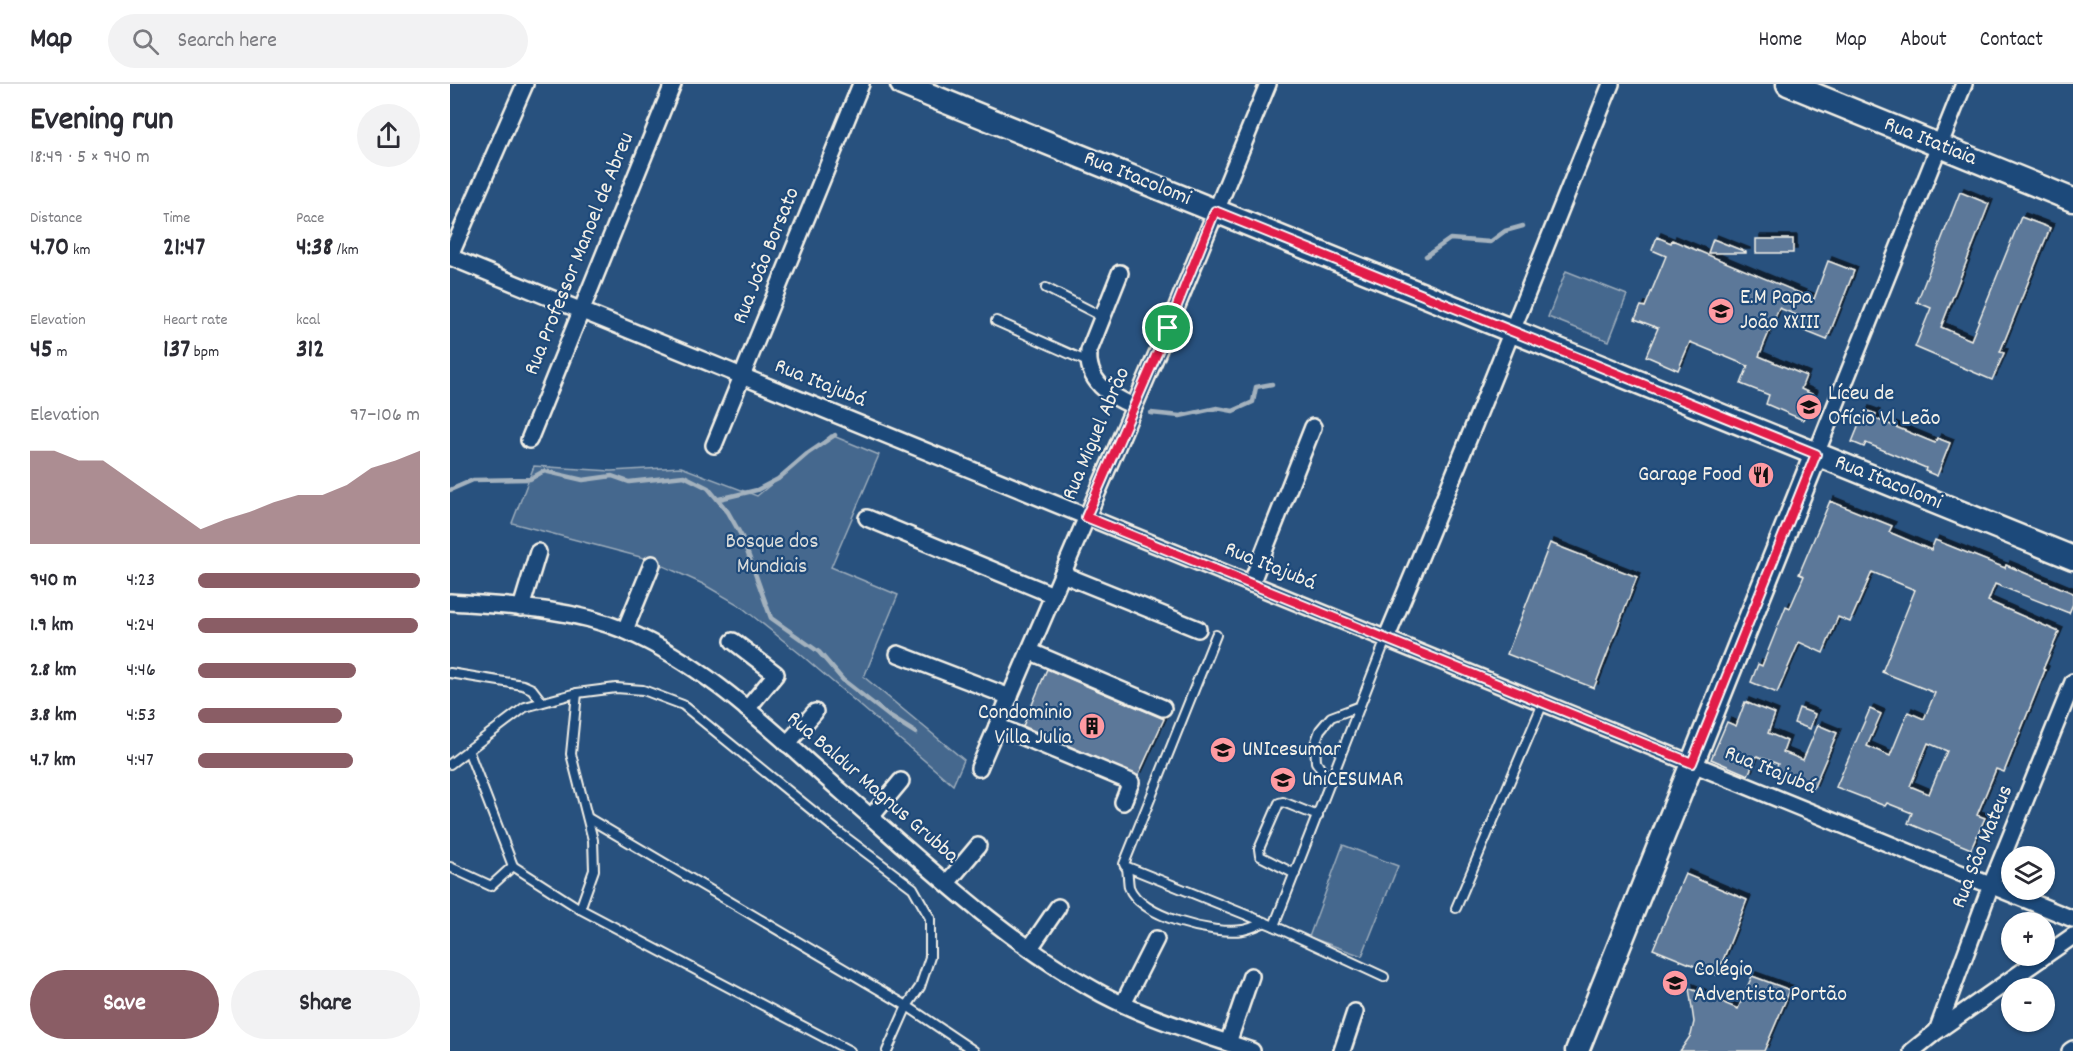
<!DOCTYPE html>
<html lang="en">
<head>
<meta charset="utf-8">
<style>
  :root { --surface:#fff; --page:#f2f2f3; --text:#2b2b33; --muted:#7c7c81; --line:#e1e1e2; --accent:#8a5d65 }
  body { margin:0; font-family:Dekko,sans-serif; background:var(--page); color:var(--text); height:100vh; display:flex; flex-direction:column; font-size:22px; white-space:nowrap }
  * { box-sizing:border-box; margin:0 }
  p { font-size:20px; color:var(--muted) }
  .icon { flex:none; width:33px; height:33px; fill:none; stroke:currentColor; stroke-width:2; stroke-linecap:round; stroke-linejoin:round }
  .map { position:relative; flex:1; overflow:hidden }
  .details { display:flex; flex-direction:column; background:var(--surface); width:450px }
  .details>* { flex:none }
  .buttons { position:absolute; left:1551px; top:762px; display:grid; gap:12px }
  .buttons a { display:grid; place-items:center; width:54px; height:54px; border-radius:50%; background:var(--surface); box-shadow:0 2px 4px #0004; font-size:30px }
  .pin { position:absolute; display:grid; place-items:center; width:51px; height:51px; color:#fff; margin:-26px; border:3px solid #fff; border-radius:50%; box-shadow:0 2px 6px #0007 }
  .round { display:grid; place-items:center; flex:none; width:63px; height:63px; border-radius:32px; background:var(--page) }
  .overview { display:flex; align-items:center; justify-content:space-between; height:102px; padding:0 30px }
  h1 { font-size:33px; font-weight:700; line-height:45px }
  .stats { display:grid; grid-template-columns:repeat(3,1fr); gap:9px; height:102px; padding:6px 30px }
  .stats div { display:grid; align-content:center }
  .stats b { font-size:26px; font-weight:700 }
  .stats small { font-size:16px; font-weight:400 }
  .stats p { font-size:16px }
  .chart { height:168px; padding:12px 30px }
  .chart p { display:flex; justify-content:space-between }
  .chart svg { width:100%; height:108px; margin-top:6px; fill:var(--accent); opacity:.7 }
  .action { display:flex; gap:12px; margin-top:auto; padding:12px 30px }
  .action a { flex:1; height:69px; border-radius:36px; background:var(--accent); color:#fff; font-size:24px; font-weight:700; line-height:69px; text-align:center }
  .action a+a { background:var(--page); color:var(--text) }
  ul { padding:0 30px; list-style:none; font-size:20px }
  li { display:grid; grid-template-columns:96px 72px 1fr; align-items:center; height:45px }
  li i { height:15px; border-radius:8px; background:var(--accent) }
  header { display:flex; align-items:center; gap:36px; box-sizing:border-box; height:84px; padding:0 30px; background:var(--surface); border-bottom:2px solid var(--line) }
  header strong { font-size:28px }
  nav { display:flex; gap:33px; margin-inline-start:auto; font-size:21px }
  .search { width:420px; height:54px; background:var(--page); display:flex; align-items:center; gap:15px; box-sizing:border-box; padding:0 21px; border-radius:33px; color:var(--muted); font-size:22px }
  main { display:flex; flex:1; min-height:0 }
  .map>svg:first-child { display:block }
</style>
</head>
<body>
<header>
<strong>Map</strong>
<div class="search"><svg class="icon" aria-label="search" viewBox="0 0 24 24"><circle cx="10" cy="10" r="6"/><path d="M15 15l6 6"/></svg>Search here</div>
<nav><a>Home</a><a>Map</a><a>About</a><a>Contact</a></nav>
</header>
<main>
<section class="details">
<div class="overview"><div><h1>Evening run</h1><p>18:49 · 5 × 940 m</p></div><a class="round"><svg class="icon" aria-label="share" viewBox="0 0 24 24"><path d="M12 15V3M7 8l5-5 5 5M5 13v7h14v-7"/></svg></a></div>
<div class="stats">
<div><p>Distance</p><b>4.70<small> km</small></b></div>
<div><p>Time</p><b>21:47</b></div>
<div><p>Pace</p><b>4:38<small> /km</small></b></div>
</div>
<div class="stats">
<div><p>Elevation</p><b>45<small> m</small></b></div>
<div><p>Heart rate</p><b>137<small> bpm</small></b></div>
<div><p>kcal</p><b>312</b></div>
</div>
<div class="chart"><p><span>Elevation</span>97–106 m</p>
<svg viewBox="0 0 160 44" preserveAspectRatio="none"><path d="M0 44V6L10 6L20 10L30 10L40 17L50 24L60 31L70 38L80 34L90 31L100 27L110 24L120 24L130 20L140 13L150 10L160 6V44z"/></svg>
</div>
<ul>
<li><b>940 m</b>4:23<i style="width:100%"></i></li>
<li><b>1.9 km</b>4:24<i style="width:99%"></i></li>
<li><b>2.8 km</b>4:46<i style="width:71%"></i></li>
<li><b>3.8 km</b>4:53<i style="width:65%"></i></li>
<li><b>4.7 km</b>4:47<i style="width:70%"></i></li>
</ul>
<div class="action"><a>Save</a><a>Share</a></div>
</section>
<div class="map">
<svg width="1623" height="967" viewBox="0 0 1623 967">
  <defs>
    <filter id="shadow"><feDropShadow dx="4" dy="-4" stdDeviation="0" flood-color="#0009"/></filter>
  </defs>
  <rect width="100%" height="100%" fill="#28517e"/>
  <filter id="ink" filterUnits="userSpaceOnUse"><feTurbulence type="fractalNoise" baseFrequency=".0167" numOctaves="2"/><feDisplacementMap in="SourceGraphic" scale="12" xChannelSelector="R" yChannelSelector="G"/><feConvolveMatrix kernelMatrix="1 2 1 2 8 2 1 2 1" color-interpolation-filters="sRGB"/></filter>
  <g filter="url(#ink)">
    <g fill="#45688e" stroke="#9cacbb" stroke-width="1.5">
      <path d="M1116,187L1177,211L1159,257L1098,233Z"/>
      <path d="M381,351L429,371L381,483L448,511L414,593L514,676L503,701L349,569L289,521L253,500L198,475L62,439L84,382L161,387L231,383L307,412Z"/>
      <path d="M893,761L948,782L912,872L859,853Z"/>
    </g>
    <g fill="none" stroke-linecap="round" stroke-linejoin="round">
      <g stroke="#a4b2be" stroke-width="4.5">
        <path d="M976,172L1000,155L1040,158L1055,147L1073,142"/>
        <path d="M701,329L730,332L767,324L783,327L803,318L806,303L822,300"/>
        <path d="M0,406L23,396L80,395L94,387L133,396L162,392L179,398L234,392L258,404L278,428L292,453L321,534L369,568L393,596L439,632L466,649"/>
        <path d="M269,415L307,406L328,395L357,370L385,351"/>
      </g>
    </g>
    <g fill="#5b7899" stroke="#f4f1e8" stroke-width="1.5" fill-rule="evenodd" filter="url(#shadow)">
      <path d="M1510,108L1539,120L1491,243L1521,256L1571,133L1600,144L1550,268L1554,269L1542,296L1465,263L1481,224L1467,218Z"/>
      <path d="M1207,153L1221,159L1222,156L1364,215L1378,177L1404,187L1377,256L1345,243L1349,232L1329,224L1309,272L1356,292L1351,305L1364,311L1353,336L1316,320L1319,311L1291,300L1298,282L1240,258L1228,286L1196,272L1208,244L1185,235L1191,222L1195,223L1216,172L1202,166Z"/>
      <path d="M1263,155L1296,168V169H1258Z"/>
      <rect x="1306" y="155" width="37" height="14"/>
      <path d="M1415,326L1426,330L1424,334L1485,359L1487,354L1500,359L1487,392L1475,387L1476,384L1416,359L1414,363L1402,358Z"/>
      <path d="M1380,417L1442,442L1439,448L1481,466L1485,456L1555,484L1556,481L1623,509V520L1619,529L1545,500L1538,517L1609,548L1593,585L1595,586L1554,688L1546,685L1527,731L1535,734L1521,765L1458,739L1462,729L1437,719L1435,722L1386,703L1420,625L1431,630L1417,662L1440,672L1458,628L1474,635L1485,609L1432,588L1465,506L1422,488L1400,538L1388,533L1373,569L1349,558L1327,609L1301,598L1308,580L1312,582L1336,522L1340,524L1354,492L1349,490ZM1478,659L1497,667L1479,710L1460,702Z"/>
      <path d="M1100,459L1187,493L1144,604L1057,570Z"/>
      <path d="M597,585L714,635L688,692L573,642Z"/>
      <path d="M1295,618L1325,630L1318,649L1337,657L1333,668L1353,676L1368,641L1387,649L1363,705L1324,689L1328,680L1307,672L1298,691L1261,675L1277,638L1286,642Z"/>
      <path d="M1349,624L1365,630L1360,645L1344,639Z"/>
      <path d="M1235,790L1297,816L1267,891L1203,865Z"/>
      <path d="M1302,892L1340,906L1314,967H1230L1241,951L1244,938L1239,904L1288,925Z"/>
    </g>
    <g fill="none" stroke-linecap="round" stroke-linejoin="round">
      <defs>
        <g id="lane">
          <path d="M596,204L653,233"/>
          <path d="M546,237L638,278"/>
          <path d="M766,551L674,780L675,782L824,842L934,893"/>
          <path d="M0,589L73,601L82,605L92,618"/>
          <path d="M127,609L121,670L143,756L144,786L130,825"/>
          <path d="M18,666L63,782"/>
          <path d="M0,680L75,623L127,609L166,604L193,606L233,621L390,749L463,804L480,834V873L470,903L457,922L437,967"/>
          <path d="M880,699L866,678L865,660L870,646L881,633L910,622"/>
          <path d="M138,734L457,922L524,967"/>
          <path d="M0,783L41,802L63,782L130,825L400,967"/>
          <path d="M677,784C678,790 678,797 679,803C690,833 764,851 793,846C800,845 808,841 815,838"/>
          <path d="M845,790L810,772L809,765L829,719L833,718L868,732"/>
          <path d="M1006,824L1093,619"/>
          <path d="M824,842L936,555"/>
        </g>
        <g id="street">
          <path d="M0,172L75,0"/>
          <path d="M0,173L1623,835"/>
          <path d="M670,189L639,267C636,297 659,312 684,322"/>
          <path d="M79,356L223,0"/>
          <path d="M264,361L411,0"/>
          <path d="M1366,370L1514,0"/>
          <path d="M417,434L603,511"/>
          <path d="M612,490L748,545"/>
          <path d="M801,500L863,343"/>
          <path d="M0,518C59,522 121,524 176,547C259,582 324,649 391,707C474,779 555,858 652,910C699,935 752,950 802,967"/>
          <path d="M71,524L88,468"/>
          <path d="M175,546L202,480"/>
          <path d="M936,555C1014,371 1086,185 1161,0"/>
          <path d="M283,557L326,590L297,625"/>
          <path d="M579,567L713,624"/>
          <path d="M448,570L560,613"/>
          <path d="M547,642L681,698L673,718"/>
          <path d="M337,660L365,628"/>
          <path d="M529,684L718,244L818,0"/>
          <path d="M421,733L451,697"/>
          <path d="M497,799L528,762"/>
          <path d="M580,864L608,823"/>
          <path d="M673,920L706,855"/>
          <path d="M1487,947L1541,801L1623,598"/>
          <path d="M778,959L801,892"/>
          <path d="M892,967L905,928"/>
          <path d="M1462,967L1487,947L1623,852"/>
          <path d="M1620,967L1623,965"/>
        </g>
        <g id="secondary">
          <path d="M452,0L1623,474"/>
          <path d="M1338,0L1623,116"/>
          <path d="M1127,967L1366,370"/>
        </g>
      </defs>
      <use href="#lane" stroke="#f4f1e8" stroke-width="12"/>
      <use href="#street" stroke="#f4f1e8" stroke-width="20"/>
      <use href="#secondary" stroke="#f4f1e8" stroke-width="27"/>
      <use href="#lane" stroke="#1f4a7a" stroke-width="8"/>
      <use href="#street" stroke="#1f4a7a" stroke-width="15"/>
      <use href="#secondary" stroke="#1f4a7a" stroke-width="22"/>
    </g>
  </g>
  <g fill="none" stroke-linecap="round" stroke-linejoin="round" filter="url(#ink)">
    <defs>
      <path id="route" d="M765,127L1366,370L1242,679L636,433L718,244Z"/>
    </defs>
    <use href="#route" stroke="#fff" stroke-width="12"/>
    <use href="#route" stroke="#e11d48" stroke-width="8"/>
  </g>
  <defs>
    <symbol id="school-disc" viewBox="-11 -11 22 22"><circle r="9.5" fill="#ff9aa2" stroke="#1f4a7a"/><path d="M0-5L7-2L0 1L-7-2ZM-4 1L0 2.5L4 1V4Q0 6-4 4Z" fill="#111"/></symbol>
    <symbol id="restaurant-disc" viewBox="-11 -11 22 22"><circle r="9.5" fill="#ff9aa2" stroke="#1f4a7a"/><path d="M-5-6h1v4h1v-4h1v4h1v-4h1v5L-1.5 .5V6h-2V.5L-5-1ZM5-6V6H3V1.5H1.5Q1.5-4 5-6Z" fill="#111"/></symbol>
    <symbol id="building-disc" viewBox="-11 -11 22 22"><circle r="9.5" fill="#ff9aa2" stroke="#1f4a7a"/><path d="M-4-6H4V6H1V3H-1V6H-4ZM-2.5-4.3h1.7v1.8h-1.7ZM.8-4.3h1.7v1.8H.8ZM-2.5-1h1.7V.8h-1.7ZM.8-1h1.7V.8H.8Z" fill="#111"/></symbol>
    <symbol id="university-disc" viewBox="-11 -11 22 22"><circle r="9.5" fill="#ff9aa2" stroke="#1f4a7a"/><path d="M0-5L7-2L0 1L-7-2ZM-4 1L0 2.5L4 1V4Q0 6-4 4Z" fill="#111"/></symbol>
  </defs>
  <g fill-rule="evenodd">
    <use href="#school-disc" x="1256" y="212" width="30" height="30"/>
    <use href="#school-disc" x="1344" y="308" width="30" height="30"/>
    <use href="#restaurant-disc" x="1296" y="376" width="30" height="30"/>
    <use href="#building-disc" x="627" y="627" width="30" height="30"/>
    <use href="#school-disc" x="758" y="651" width="30" height="30"/>
    <use href="#university-disc" x="818" y="681" width="30" height="30"/>
    <use href="#school-disc" x="1210" y="884" width="30" height="30"/>
  </g>
  <g text-anchor="middle" dominant-baseline="central" stroke-width="4.5" stroke-linejoin="round" paint-order="stroke">
    <g font-size="22" fill="#f4f1e8" stroke="#1f4a7a">
      <text transform="translate(1480 58) rotate(22)">Rua Itatiaia</text>
      <text transform="translate(687 95) rotate(22)">Rua Itacolomi</text>
      <text transform="translate(130 170) rotate(-68)">Rua Professor Manoel de Abreu</text>
      <text transform="translate(317 172) rotate(-68)">Rua João Borsato</text>
      <text transform="translate(370 300) rotate(22)">Rua Itajubá</text>
      <text transform="translate(647 350) rotate(-67)">Rua Miguel Abrão</text>
      <text transform="translate(1438 399) rotate(22)">Rua Itacolomi</text>
      <text transform="translate(820 483) rotate(22)">Rua Itajubá</text>
      <text transform="translate(1320 687) rotate(22)">Rua Itajubá</text>
      <text transform="translate(422 704) rotate(41)">Rua Baldur Magnus Grubba</text>
      <text transform="translate(1533 763) rotate(-68)">Rua São Mateus</text>
    </g>
    <g font-size="22" fill="#f4f1e8" stroke="#1f4a7a" text-anchor="start">
      <text x="1290" y="214">E.M Papa<tspan x="1290" dy="25">João XXIII</tspan></text>
      <text x="1378" y="310">Líceu de<tspan x="1378" dy="25">Ofício Vl Leão</tspan></text>
      <text x="1292" y="391" text-anchor="end">Garage Food</text>
      <text x="622" y="629" text-anchor="end">Condominio<tspan x="622" dy="25">Villa Julia</tspan></text>
      <text x="792" y="666">UNIcesumar</text>
      <text x="852" y="696">UniCESUMAR</text>
      <text x="1244" y="886">Colégio<tspan x="1244" dy="25">Adventista Portão</tspan></text>
    </g>
    <g font-size="22" fill="#dadcda" stroke="#1f4a7a">
      <text x="322" y="458">Bosque dos<tspan x="322" dy="25">Mundiais</tspan></text>
    </g>
  </g>
</svg>
<div class="buttons">
<a><svg class="icon" aria-label="layers" viewBox="0 0 24 24"><path d="M12 4l9 5-9 5-9-5zM3 14l9 5 9-5"/></svg></a>
<a>+</a>
<a>−</a>
</div>
<div class="pin" style="left:718px;top:244px;background:#1e9e55"><svg class="icon" aria-label="arrive" viewBox="0 0 24 24"><path d="M6 21V4h12l-3 4 3 4H6"/></svg></div>
</div>
</main>
</body>
</html>
